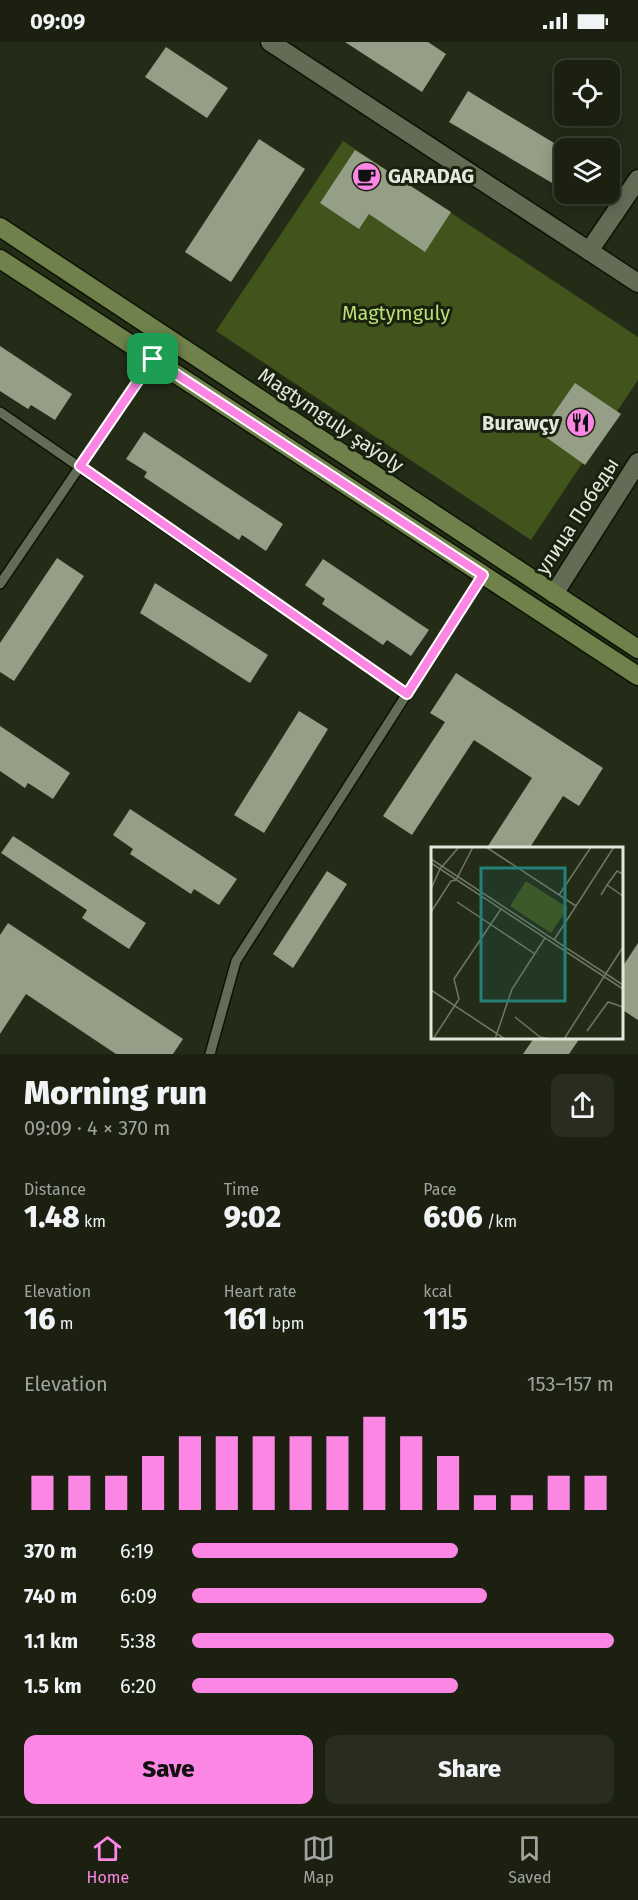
<!DOCTYPE html>
<html lang="en">
<head>
<meta charset="utf-8">
<style>
  :root { --surface:#1b2011; --page:#282d1f; --text:#f1f3f6; --muted:#a0a39f; --line:#393e31; --accent:#fc86e4 }
  body { margin:0; font-family:"Fira Sans",sans-serif; background:var(--page); color:var(--text); height:100vh; display:flex; flex-direction:column; font-size:22px; white-space:nowrap }
  * { box-sizing:border-box; margin:0 }
  p { font-size:20px; color:var(--muted) }
  .icon { flex:none; width:33px; height:33px; fill:none; stroke:currentColor; stroke-width:2; stroke-linecap:round; stroke-linejoin:round }
  .map { position:relative; height:1012px; overflow:hidden }
  .details { display:flex; flex-direction:column; background:var(--surface); flex:1 }
  .details>* { flex:none }
  .buttons { position:absolute; left:554px; top:18px; display:grid; gap:12px }
  .buttons a { display:grid; place-items:center; width:66px; height:66px; border-radius:12px; background:var(--surface); box-shadow:0 3px 15px #0003,0 0 0 2px var(--line); font-size:30px }
  .pin { position:absolute; display:grid; place-items:center; width:51px; height:51px; color:#fff; margin:-26px; border-radius:12px; box-shadow:0 3px 9px #0006 }
  .round { display:grid; place-items:center; flex:none; width:63px; height:63px; border-radius:12px; background:var(--page) }
  .summary { display:flex; align-items:center; justify-content:space-between; height:102px; padding:0 24px }
  h1 { font-size:33px; font-weight:800; line-height:45px }
  .figures { display:grid; grid-template-columns:repeat(3,1fr); gap:9px; height:102px; padding:6px 24px }
  .figures div { display:grid; align-content:center }
  .figures b { font-size:30px; font-weight:800 }
  .figures small { font-size:16px; font-weight:400 }
  .figures p { font-size:16px }
  .chart { height:168px; padding:12px 24px }
  .chart p { display:flex; justify-content:space-between }
  .chart svg { width:100%; height:108px; margin-top:6px; stroke:var(--accent); stroke-width:6 }
  .primary-button { display:flex; gap:12px; margin-top:auto; padding:12px 24px }
  .primary-button a { flex:1; height:69px; border-radius:12px; background:var(--accent); color:#111; font-size:24px; font-weight:800; line-height:69px; text-align:center }
  .primary-button a+a { background:var(--page); color:var(--text) }
  ul { padding:0 24px; list-style:none; font-size:20px }
  li { display:grid; grid-template-columns:96px 72px 1fr; align-items:center; height:45px }
  li i { height:15px; border-radius:8px; background:var(--accent) }
  .status { display:flex; justify-content:space-between; align-items:center; height:42px; padding:0 30px; background:var(--surface); direction:ltr }
  .status svg { height:16px; fill:currentColor }
  .tabs { display:flex; justify-content:space-around; align-items:center; height:84px; border-top:2px solid var(--line); background:var(--surface); font-size:16px; color:var(--muted) }
  .tabs a { display:grid; justify-items:center; gap:3px }
  .tabs .on { color:var(--accent) }
  .map>svg:first-child { display:block }
</style>
</head>
<body>
<div class="status"><b>09:09</b><svg viewBox="0 0 49 12"><path d="M0 12V9h3v3zM5 12V6h3v6zM10 12V3h3v9zM15 12V0h3v12zM26 1h20v11H26zM47 4h2v5h-2z"/></svg></div>
<div class="map">
<svg width="638" height="1012" viewBox="0 0 638 1012">
  <rect width="100%" height="100%" fill="#242b17"/>
  <path fill="#41541c" d="M343,99L638,295V338L531,498L216,289Z"/>
  <g fill="#959e86">
    <path d="M345,0H428L446,12L422,50Z"/>
    <path d="M166,5L228,46L207,76L145,35Z"/>
    <path d="M468,49L564,107V148L449,80Z"/>
    <path d="M259,97L305,127L231,240L185,210Z"/>
    <path d="M355,108L451,170L425,210L369,172L359,187L320,161Z"/>
    <path d="M0,304L72,352L55,378L31,363L28,367L0,349Z"/>
    <path d="M575,341L621,372L585,423L540,391Z"/>
    <path d="M144,390L283,482L266,509L242,493L239,498L144,435L147,430L126,417Z"/>
    <path d="M57,516L84,534L14,639L0,630V601Z"/>
    <path d="M323,517L429,588L411,614L387,598L383,603L322,562L325,557L305,543Z"/>
    <path d="M155,541L268,613L250,641L140,571Z"/>
    <path d="M456,631L603,726L579,764L563,754L529,807H486L532,736L474,698L412,793L383,774L445,680L430,671Z"/>
    <path d="M299,669L328,687L264,791L234,773Z"/>
    <path d="M0,684L70,731L53,757L28,741L25,746L0,729Z"/>
    <path d="M130,767L237,837L219,863L194,847L191,852L130,812L133,807L113,793Z"/>
    <path d="M13,794L146,881L129,907L82,876L87,868L1,811Z"/>
    <path d="M327,829L347,842L293,926L273,912Z"/>
    <path d="M8,881L183,997L173,1012H116L26,952L0,992V893Z"/>
    <path d="M638,901V978L621,967V927Z"/>
    <path d="M534,996H580L569,1012H523Z"/>
  </g>
  <g fill="none" stroke-linecap="round" stroke-linejoin="round">
    <defs>
      <g id="lane">
        <path d="M0,370L407,652"/>
        <path d="M0,542L153,317"/>
        <path d="M210,1012L236,919L483,533"/>
      </g>
      <g id="street">
        <path d="M270,0L638,241"/>
        <path d="M589,209L638,137"/>
        <path d="M554,552L638,420"/>
      </g>
      <g id="secondary">
        <path d="M0,185L638,607"/>
        <path d="M0,217L638,634"/>
      </g>
    </defs>
    <use href="#lane" stroke="#0d1303" stroke-width="12"/>
    <use href="#street" stroke="#0d1303" stroke-width="21"/>
    <use href="#secondary" stroke="#0d1303" stroke-width="21"/>
    <use href="#lane" stroke="#636c55" stroke-width="9"/>
    <use href="#street" stroke="#636c55" stroke-width="18"/>
    <use href="#secondary" stroke="#6f824b" stroke-width="18"/>
  </g>
  <g fill="none" stroke-linecap="round" stroke-linejoin="round">
    <defs>
      <path id="route" d="M153,317L483,533L407,652L80,424Z"/>
    </defs>
    <use href="#route" stroke="#fff" stroke-width="12"/>
    <use href="#route" stroke="#fc86e4" stroke-width="8"/>
  </g>
  <defs>
    <symbol id="cafe-disc" viewBox="-11 -11 22 22"><circle r="9.5" fill="#fc86e4" stroke="#1a210e"/><path d="M-5.5-4.5H6V0H3Q3 3.5 0 3.5H-2.5Q-5.5 3.5-5.5 0ZM3-3.2v2h1.7v-2ZM-6 4.5H4V6H-6Z" fill="#111"/></symbol>
    <symbol id="restaurant-disc" viewBox="-11 -11 22 22"><circle r="9.5" fill="#fc86e4" stroke="#1a210e"/><path d="M-5-6h1v4h1v-4h1v4h1v-4h1v5L-1.5 .5V6h-2V.5L-5-1ZM5-6V6H3V1.5H1.5Q1.5-4 5-6Z" fill="#111"/></symbol>
  </defs>
  <g fill-rule="evenodd">
    <use href="#cafe-disc" x="350" y="118" width="33" height="33"/>
    <use href="#restaurant-disc" x="564" y="364" width="33" height="33"/>
  </g>
  <g text-anchor="middle" dominant-baseline="central" stroke-width="6" stroke-linejoin="round" paint-order="stroke">
    <g font-size="20" font-weight="bold" fill="#e2e8db" stroke="#1a210e" text-anchor="start">
      <text x="388" y="134">GARADAG</text>
      <text x="559" y="381" text-anchor="end">Burawçy</text>
    </g>
    <g font-size="20" fill="#b9df77" stroke="#1a210e">
      <text x="396" y="271">Magtymguly</text>
    </g>
    <g font-size="20" fill="#e2e8db" stroke="#1a210e">
      <text transform="translate(331 378) rotate(34)">Magtymguly şaýoly</text>
      <text transform="translate(577 474) rotate(-57)">улица Победы</text>
    </g>
  </g>
  <g transform="translate(431 805)">
    <rect width="192" height="192" fill="#242b17"/>
    <path d="M95,34L137,61L120,86L79,59Z" fill="#41541c"/>
    <path fill="none" stroke="#707765" stroke-width="1.5" d="M55,0L145,59M0,12L192,138M0,16L192,142M176,38L186,24L192,27M0,42L9,22L28,0M128,48L160,0M170,48L176,38L192,49M26,55L104,107M0,65L20,34L25,33L42,0M123,93L183,0M0,143L74,192M84,170L109,190L119,192M156,184L177,155L192,160M2,192L28,152L23,132L70,62M64,192L81,142L114,91M133,192L192,100"/>
    <path fill="#248179" fill-opacity="0.15" stroke="#248179" stroke-width="3" d="M50,21H134V154H50Z"/>
    <rect width="192" height="192" fill="none" stroke="#e2e8db" stroke-width="3"/>
  </g>
</svg>
<div class="buttons">
<a><svg class="icon" aria-label="locate" viewBox="0 0 24 24"><circle cx="12" cy="12" r="6"/><path d="M12 2v4M12 18v4M2 12h4M18 12h4"/></svg></a>
<a><svg class="icon" aria-label="layers" viewBox="0 0 24 24"><path d="M12 4l9 5-9 5-9-5zM3 14l9 5 9-5"/></svg></a>
</div>
<div class="pin" style="left:153px;top:317px;background:#1e9e55"><svg class="icon" aria-label="arrive" viewBox="0 0 24 24"><path d="M6 21V4h12l-3 4 3 4H6"/></svg></div>
</div>
<section class="details">
<div class="summary"><div><h1>Morning run</h1><p>09:09 · 4 × 370 m</p></div><a class="round"><svg class="icon" aria-label="share" viewBox="0 0 24 24"><path d="M12 15V3M7 8l5-5 5 5M5 13v7h14v-7"/></svg></a></div>
<div class="figures">
<div><p>Distance</p><b>1.48<small> km</small></b></div>
<div><p>Time</p><b>9:02</b></div>
<div><p>Pace</p><b>6:06<small> /km</small></b></div>
</div>
<div class="figures">
<div><p>Elevation</p><b>16<small> m</small></b></div>
<div><p>Heart rate</p><b>161<small> bpm</small></b></div>
<div><p>kcal</p><b>115</b></div>
</div>
<div class="chart"><p><span>Elevation</span>153–157 m</p>
<svg viewBox="0 0 160 44" preserveAspectRatio="none"><path d="M5 44V30M15 44V30M25 44V30M35 44V22M45 44V14M55 44V14M65 44V14M75 44V14M85 44V14M95 44V6M105 44V14M115 44V22M125 44V38M135 44V38M145 44V30M155 44V30"/></svg>
</div>
<ul>
<li><b>370 m</b>6:19<i style="width:63%"></i></li>
<li><b>740 m</b>6:09<i style="width:70%"></i></li>
<li><b>1.1 km</b>5:38<i style="width:100%"></i></li>
<li><b>1.5 km</b>6:20<i style="width:63%"></i></li>
</ul>
<div class="primary-button"><a>Save</a><a>Share</a></div>
</section>
<nav class="tabs">
<a class="on"><svg class="icon" aria-label="home" viewBox="0 0 24 24"><path d="M3 11l9-7 9 7M6 9v11h12V9"/></svg>Home</a>
<a><svg class="icon" aria-label="map" viewBox="0 0 24 24"><path d="M3 6l6-2 6 2 6-2v14l-6 2-6-2-6 2zM9 4v14M15 6v14"/></svg>Map</a>
<a><svg class="icon" aria-label="saved" viewBox="0 0 24 24"><path d="M7 4h10v16l-5-4-5 4z"/></svg>Saved</a>
</nav>
</body>
</html>
